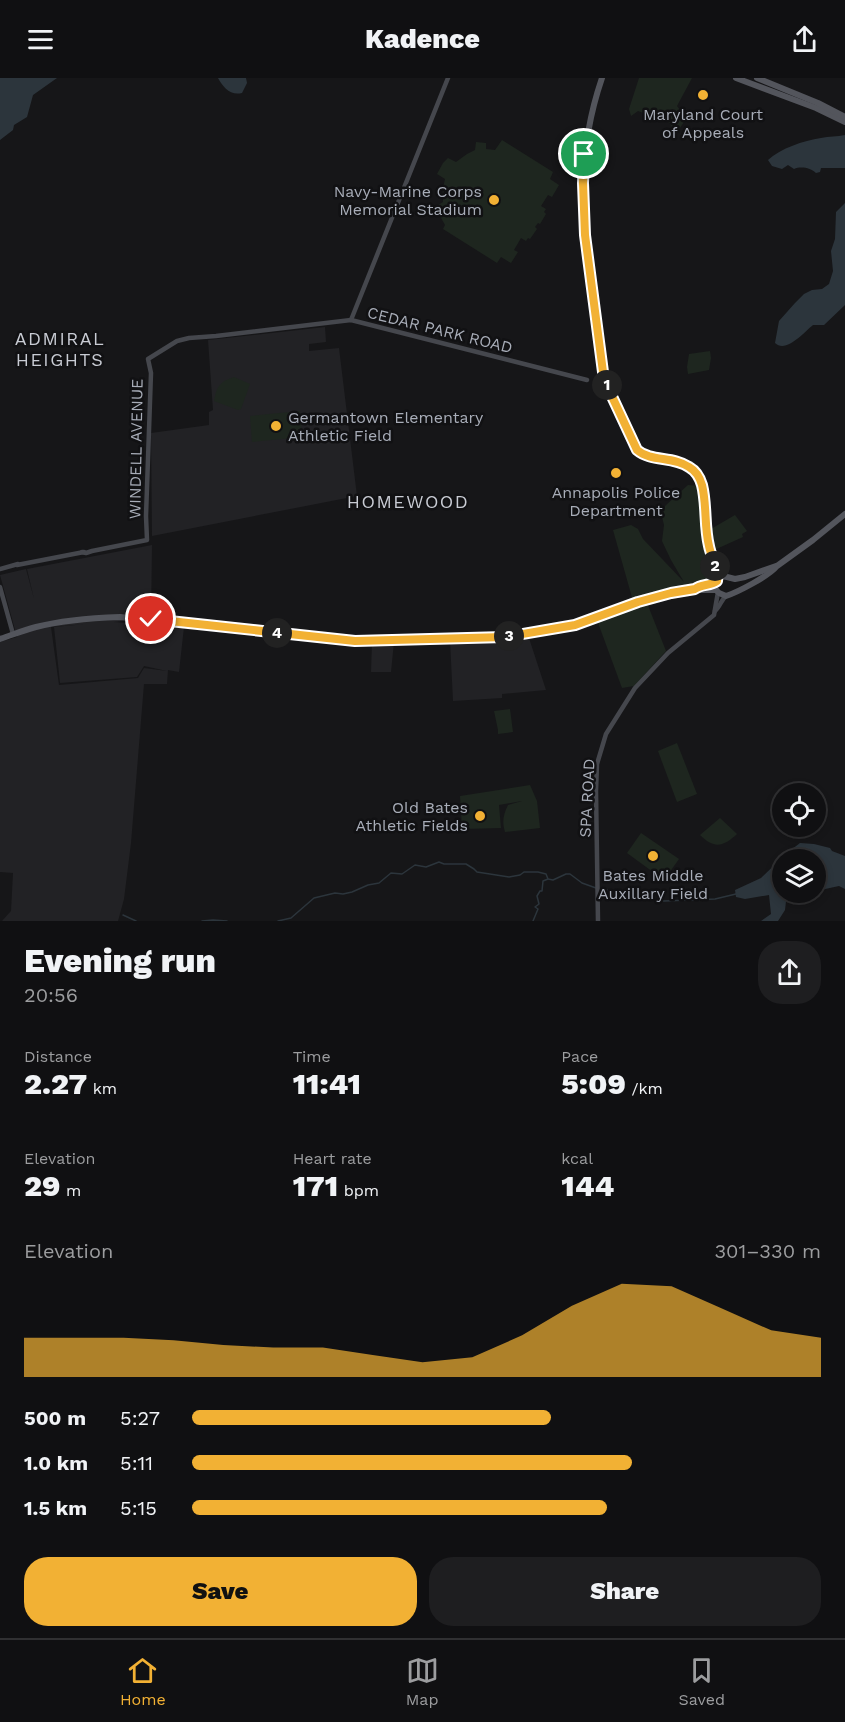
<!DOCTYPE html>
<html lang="en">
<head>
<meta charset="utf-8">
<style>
  :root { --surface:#101012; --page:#1e1e20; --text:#f1f3f6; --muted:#9c9d9f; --line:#303032; --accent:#f2b134 }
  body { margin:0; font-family:"Work Sans",sans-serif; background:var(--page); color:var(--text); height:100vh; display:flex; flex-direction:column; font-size:22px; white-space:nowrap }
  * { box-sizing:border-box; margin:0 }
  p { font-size:20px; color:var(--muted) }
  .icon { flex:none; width:33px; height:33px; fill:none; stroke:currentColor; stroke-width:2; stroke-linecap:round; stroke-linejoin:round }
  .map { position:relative; height:843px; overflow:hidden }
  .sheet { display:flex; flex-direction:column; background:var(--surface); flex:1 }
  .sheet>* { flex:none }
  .controls { position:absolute; left:772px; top:705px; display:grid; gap:12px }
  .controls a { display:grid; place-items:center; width:54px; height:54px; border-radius:50%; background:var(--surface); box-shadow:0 3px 9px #0003,0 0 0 2px var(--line); font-size:30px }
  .pin { position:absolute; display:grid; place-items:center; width:51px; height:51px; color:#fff; margin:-26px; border:3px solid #fff; border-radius:50%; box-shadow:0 2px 6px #0007 }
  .km { position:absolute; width:30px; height:30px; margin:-15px; border-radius:50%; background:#222; color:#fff; font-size:16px; line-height:30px; text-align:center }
  .round { display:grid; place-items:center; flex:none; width:63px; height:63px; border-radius:24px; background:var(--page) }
  .overview { display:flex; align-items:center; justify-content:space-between; height:102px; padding:0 24px }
  h1 { font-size:33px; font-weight:800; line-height:45px }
  .figures { display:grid; grid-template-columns:repeat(3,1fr); gap:9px; height:102px; padding:6px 24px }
  .figures div { display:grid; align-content:center }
  .figures b { font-size:30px; font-weight:800 }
  .figures small { font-size:16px; font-weight:400 }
  .figures p { font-size:16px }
  .chart { height:168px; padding:12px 24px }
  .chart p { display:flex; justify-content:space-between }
  .chart svg { width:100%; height:108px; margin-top:6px; fill:var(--accent); opacity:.7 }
  .action { display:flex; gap:12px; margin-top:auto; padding:12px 24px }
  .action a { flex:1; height:69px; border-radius:24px; background:var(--accent); color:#111; font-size:24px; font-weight:800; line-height:69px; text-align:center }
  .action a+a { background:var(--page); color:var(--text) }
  ul { padding:0 24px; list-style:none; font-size:20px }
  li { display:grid; grid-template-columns:96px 72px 1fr; align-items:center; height:45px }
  li i { height:15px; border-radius:8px; background:var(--accent) }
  header { display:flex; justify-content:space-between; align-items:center; height:78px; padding:0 24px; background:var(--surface); font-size:27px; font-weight:800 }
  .tabs { display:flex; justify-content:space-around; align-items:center; height:84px; border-top:2px solid var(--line); background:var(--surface); font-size:16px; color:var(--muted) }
  .tabs a { display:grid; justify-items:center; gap:3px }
  .tabs .selected { color:var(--accent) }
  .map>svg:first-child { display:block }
</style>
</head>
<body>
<header><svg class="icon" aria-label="menu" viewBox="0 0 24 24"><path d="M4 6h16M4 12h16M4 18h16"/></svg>Kadence<svg class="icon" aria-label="share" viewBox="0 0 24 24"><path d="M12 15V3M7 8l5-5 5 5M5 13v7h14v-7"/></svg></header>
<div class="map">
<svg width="845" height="843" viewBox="0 0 845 843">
  <rect width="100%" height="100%" fill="#161618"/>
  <g fill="#222225" fill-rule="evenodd">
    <path d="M325,249L326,264L309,266V273L339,270L357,418L152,458L151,355L209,347V334L213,332L208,262Z"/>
    <path d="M152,467L151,540L114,544L184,549L179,594L168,592L167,606H144L131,765L124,821L118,843H2L11,833L13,795L0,794V564L17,559L0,497L26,491L34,521L27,491ZM86,546L54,549L60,605L137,599L144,588L167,593L144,590L138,600L59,607L51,549Z"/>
    <path d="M528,557L546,612L502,616V620L453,623L450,563Z"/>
    <path d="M372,564H394L391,594H371Z"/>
  </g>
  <g fill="#1e261f">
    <path d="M639,0H692L677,28L686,41L675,57L670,45L638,33L631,38L629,31Z"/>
    <path d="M502,62L553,94L550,101L559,107L552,119L548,117L541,128L546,131L544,134L546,136L540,146L538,145L535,149L537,151L530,161L528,160L526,163L521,160L514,172L518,174L511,185L501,179L497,185L443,151L445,147L435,129L443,124V110L445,101L437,96L443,85L448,80L456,84L467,76L475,72L476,64L486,65V71L495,72Z"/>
    <path d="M710,273L711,280L709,292L688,296L687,289L689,276Z"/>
    <path d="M234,299L250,306L241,331L238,332L214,323C217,307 220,304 234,299Z"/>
    <path d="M300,333L302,359L252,364L250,338Z"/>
    <path d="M688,407L699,408L703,465L714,499L708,504L633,523L613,452L631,447L638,451L643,461L684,504L671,482L662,463L664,447L662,439L665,428Z"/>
    <path d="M735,437L747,453L742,456L743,459L712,473L711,451Z"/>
    <path d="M647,525L666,573L634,608L622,610L597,542L627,530Z"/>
    <path d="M510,631L513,654L498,656V652L494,633Z"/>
    <path d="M677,665L697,716L677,724L658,673Z"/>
    <path d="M530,707L537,723L540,750L505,754C502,744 503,737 508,727L522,723L499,727L501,750L462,751L460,718Z"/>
    <path d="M720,740L737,756C723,769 714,771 700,757Z"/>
    <path d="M641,755L679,781L664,802L627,775Z"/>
  </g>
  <g fill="#2c353c">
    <path d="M0,0H57L33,17L27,39L14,47L13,52L0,62Z"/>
    <path d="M218,0H246L247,5L242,15C230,18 223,9 218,0Z"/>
    <path d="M845,57V90H821L820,94L816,95C811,90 801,88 794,91L788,87L782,91L772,88L768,82C781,70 803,63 821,60C829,58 837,59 845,57Z"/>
    <path d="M845,125V227L824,247H813C804,254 786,276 775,265L779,243L795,225L804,216L812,212L822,211L829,206L833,193L831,173L835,161L836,134Z"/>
    <path d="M800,765L814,766L830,770L832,773L845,778V811L839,808L816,813V782H783V814L787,815L785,832L778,843H761L771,836L769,817L745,821L736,819L735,812L761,800L787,775Z"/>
  </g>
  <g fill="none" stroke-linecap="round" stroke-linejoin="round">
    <g stroke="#2c353c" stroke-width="1.5">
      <path d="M601,811L664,823L715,821L736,816"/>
      <path d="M123,837L136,843"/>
      <path d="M202,843L213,842L227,843"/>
      <path d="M278,843L291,840L314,820L335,815L343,816L352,814L368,807L379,805L391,795L402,796L415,787L426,789L439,784L444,786H466L474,791L477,794L509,799L520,797L524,794H538L546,796L548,801L553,802L566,796H570L582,805L596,810"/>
      <path d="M533,843L538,831L535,829L539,826L537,818L540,813H542L543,803L548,801"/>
    </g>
    <g stroke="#45474d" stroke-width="4.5">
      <path d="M351,242L448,0"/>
      <path d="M82,474L86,475L92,473L147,462L146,438L151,295L148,281L177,263L189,260L216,258L351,242L587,302"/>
      <path d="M17,487L84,474"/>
      <path d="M0,491L18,486"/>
      <path d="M0,509L13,556"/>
      <path d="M715,533C720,529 721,522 726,518"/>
      <path d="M598,843L596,713L597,686L606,656L635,610L668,575L714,537L718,514"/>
    </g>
    <g stroke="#53555c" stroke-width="6">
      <path d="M602,0C576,76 582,135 592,212C595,239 598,267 603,294L609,312L637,372C650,383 670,379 686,387C710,399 704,442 708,465C710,477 716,489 718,501"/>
      <path d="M736,0L816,30L845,44"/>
      <path d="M757,0L818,25L845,39"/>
      <path d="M696,510L713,506L723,498L735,501L745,499L776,488"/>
      <path d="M716,512L719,515L726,518C738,514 769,498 777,488L813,462L845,436"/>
      <path d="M0,561C12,557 24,552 36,549C63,542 92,540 120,539L355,563L505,559L576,547L627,527L671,515L695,511L698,512H716"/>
    </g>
  </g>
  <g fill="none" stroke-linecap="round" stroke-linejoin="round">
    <defs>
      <path id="route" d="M151,541L355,563L505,559L575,547L638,524L671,515L695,511C701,506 710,508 717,503C719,491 711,479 709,468C704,448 707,427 702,407C700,400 696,393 689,389C673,378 651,384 637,372L609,312L603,294L585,157L583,105L584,76"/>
    </defs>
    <use href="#route" stroke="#fff" stroke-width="12"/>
    <use href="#route" stroke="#f2b134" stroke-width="8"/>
  </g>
  <g fill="#f2b134" stroke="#111113" stroke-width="2">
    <circle cx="703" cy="17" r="6"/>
    <circle cx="494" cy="122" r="6"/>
    <circle cx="276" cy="348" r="6"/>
    <circle cx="616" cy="395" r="6"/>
    <circle cx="480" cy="738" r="6"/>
    <circle cx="653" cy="778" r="6"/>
  </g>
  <g text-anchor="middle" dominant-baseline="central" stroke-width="5" stroke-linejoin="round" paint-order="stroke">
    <g font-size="16" fill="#a8adb8" stroke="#111113">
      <text x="703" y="36">Maryland Court<tspan x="703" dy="18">of Appeals</tspan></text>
      <text x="482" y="113" text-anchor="end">Navy-Marine Corps<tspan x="482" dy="18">Memorial Stadium</tspan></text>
      <text x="288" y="339" text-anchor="start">Germantown Elementary<tspan x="288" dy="18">Athletic Field</tspan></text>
      <text x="616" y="414">Annapolis Police<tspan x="616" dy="18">Department</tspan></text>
      <text x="468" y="729" text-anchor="end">Old Bates<tspan x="468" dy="18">Athletic Fields</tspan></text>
      <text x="653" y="797">Bates Middle<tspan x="653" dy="18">Auxillary Field</tspan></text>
    </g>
    <g font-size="16" fill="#a8adb8" stroke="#111113">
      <text transform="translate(440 252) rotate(14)">CEDAR PARK ROAD</text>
      <text transform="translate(136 371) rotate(-89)">WINDELL AVENUE</text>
      <text transform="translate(587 720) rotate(-87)">SPA ROAD</text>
    </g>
    <g font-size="18" letter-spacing="1.5" fill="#c9ccd4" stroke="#111113">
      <text x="60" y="260">ADMIRAL<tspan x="60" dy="21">HEIGHTS</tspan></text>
      <text x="408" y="423">HOMEWOOD</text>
    </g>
  </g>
</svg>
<div class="controls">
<a><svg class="icon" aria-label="locate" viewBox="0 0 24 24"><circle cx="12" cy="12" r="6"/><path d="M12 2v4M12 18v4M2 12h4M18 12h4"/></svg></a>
<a><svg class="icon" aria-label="layers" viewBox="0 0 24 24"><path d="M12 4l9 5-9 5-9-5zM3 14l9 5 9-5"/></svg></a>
</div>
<div class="pin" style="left:584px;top:76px;background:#1e9e55"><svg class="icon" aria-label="arrive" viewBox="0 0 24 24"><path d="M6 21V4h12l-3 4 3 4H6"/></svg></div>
<div class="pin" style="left:151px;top:541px;background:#d93025"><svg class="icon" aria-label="check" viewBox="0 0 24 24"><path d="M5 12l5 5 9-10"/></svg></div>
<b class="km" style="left:607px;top:307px">1</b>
<b class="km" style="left:715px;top:488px">2</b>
<b class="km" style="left:509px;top:558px">3</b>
<b class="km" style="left:277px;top:555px">4</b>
</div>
<section class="sheet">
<div class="overview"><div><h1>Evening run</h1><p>20:56</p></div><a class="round"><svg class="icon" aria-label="share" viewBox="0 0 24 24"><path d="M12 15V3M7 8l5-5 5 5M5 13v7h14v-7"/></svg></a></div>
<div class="figures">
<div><p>Distance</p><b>2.27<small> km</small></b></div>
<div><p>Time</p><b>11:41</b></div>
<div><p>Pace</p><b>5:09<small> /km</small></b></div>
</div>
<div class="figures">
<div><p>Elevation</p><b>29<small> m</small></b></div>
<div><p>Heart rate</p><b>171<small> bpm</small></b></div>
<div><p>kcal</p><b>144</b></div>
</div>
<div class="chart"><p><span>Elevation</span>301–330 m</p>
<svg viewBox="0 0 160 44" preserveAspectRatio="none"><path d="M0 44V28L10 28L20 28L30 29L40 31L50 32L60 32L70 35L80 38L90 36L100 27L110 15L120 6L130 7L140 16L150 25L160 28V44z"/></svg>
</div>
<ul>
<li><b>500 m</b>5:27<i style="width:57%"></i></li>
<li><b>1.0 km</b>5:11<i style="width:70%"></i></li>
<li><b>1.5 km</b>5:15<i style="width:66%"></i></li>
</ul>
<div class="action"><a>Save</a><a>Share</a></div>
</section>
<nav class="tabs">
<a class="selected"><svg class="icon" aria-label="home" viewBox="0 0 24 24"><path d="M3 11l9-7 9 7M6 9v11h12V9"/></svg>Home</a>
<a><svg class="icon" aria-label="map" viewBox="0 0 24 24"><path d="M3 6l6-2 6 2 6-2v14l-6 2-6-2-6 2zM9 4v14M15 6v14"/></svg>Map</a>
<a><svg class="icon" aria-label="saved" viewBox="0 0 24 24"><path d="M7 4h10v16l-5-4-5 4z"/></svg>Saved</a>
</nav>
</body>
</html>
